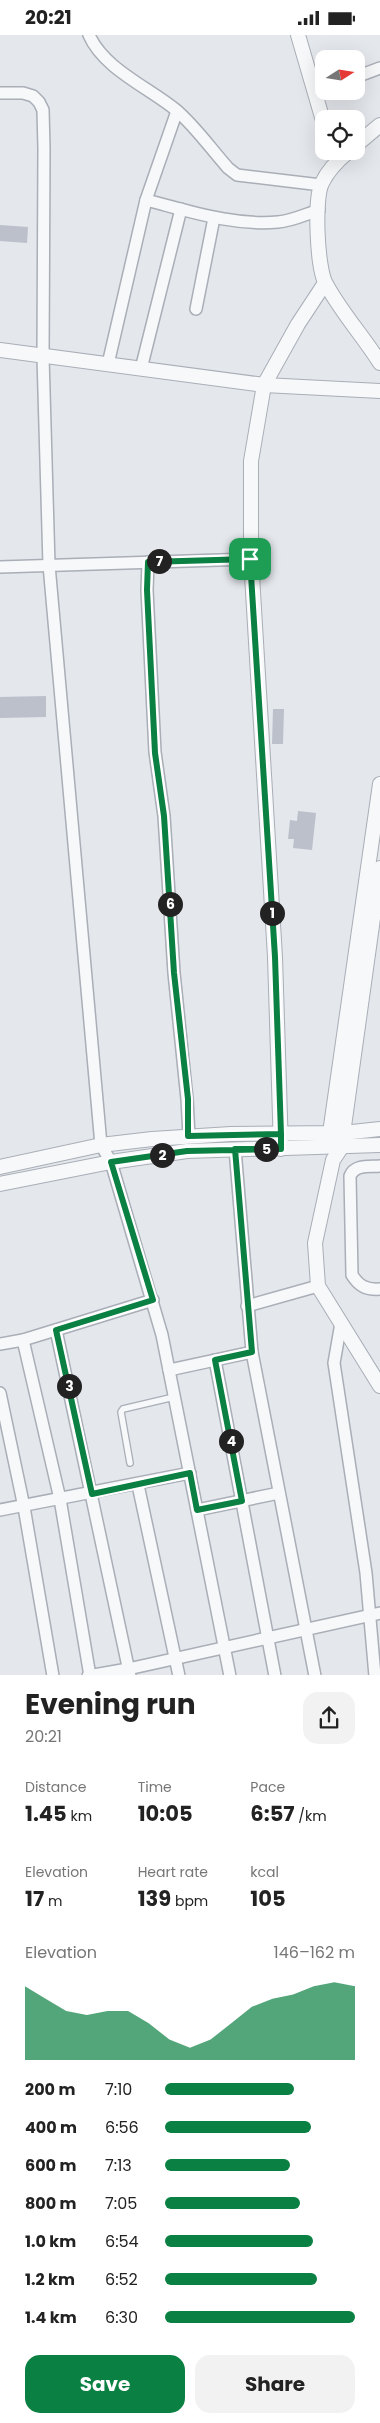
<!DOCTYPE html>
<html lang="en">
<head>
<meta charset="utf-8">
<style>
  :root { --surface:#fff; --page:#f2f2f2; --text:#222; --muted:#767676; --accent:#0b8043 }
  body { margin:0; font-family:Poppins,sans-serif; background:var(--page); color:var(--text); height:100vh; display:flex; flex-direction:column; font-size:19px; white-space:nowrap }
  * { box-sizing:border-box; margin:0 }
  p { font-size:16px; color:var(--muted) }
  .icon { flex:none; width:28px; height:28px; fill:none; stroke:currentColor; stroke-width:2; stroke-linecap:round; stroke-linejoin:round }
  .map { position:relative; height:1640px; overflow:hidden }
  .side { display:flex; flex-direction:column; background:var(--surface); flex:1 }
  .side>* { flex:none }
  .needle { width:32px; rotate:78deg }
  .tools { position:absolute; left:315px; top:15px; display:grid; gap:10px }
  .tools a { display:grid; place-items:center; width:50px; height:50px; border-radius:10px; background:var(--surface); box-shadow:0 5px 20px #0002; font-size:25px }
  .pin { position:absolute; display:grid; place-items:center; width:42px; height:42px; color:#fff; margin:-21px; border-radius:10px; box-shadow:0 2px 8px #0006 }
  .km { position:absolute; width:25px; height:25px; margin:-12px; border-radius:50%; background:#222; color:#fff; font-size:14px; line-height:25px; text-align:center }
  .round { display:grid; place-items:center; flex:none; width:52px; height:52px; border-radius:15px; background:var(--page) }
  .summary { display:flex; align-items:center; justify-content:space-between; height:85px; padding:0 25px }
  h1 { font-size:28px; font-weight:700; line-height:38px }
  .stats { display:grid; grid-template-columns:repeat(3,1fr); gap:8px; height:85px; padding:5px 25px }
  .stats div { display:grid; align-content:center }
  .stats b { font-size:21px; font-weight:700 }
  .stats small { font-size:14px; font-weight:400 }
  .stats p { font-size:14px }
  .chart { height:140px; padding:10px 25px }
  .chart p { display:flex; justify-content:space-between }
  .chart svg { width:100%; height:90px; margin-top:5px; fill:var(--accent); opacity:.7 }
  .cta { display:flex; gap:10px; margin-top:auto; padding:10px 25px }
  .cta a { flex:1; height:58px; border-radius:15px; background:var(--accent); color:#fff; font-size:20px; font-weight:700; line-height:58px; text-align:center }
  .cta a+a { background:var(--page); color:var(--text) }
  ul { padding:0 25px; list-style:none; font-size:16px }
  li { display:grid; grid-template-columns:80px 60px 1fr; align-items:center; height:38px }
  li i { height:12px; border-radius:6px; background:var(--accent) }
  .status { display:flex; justify-content:space-between; align-items:center; height:35px; padding:0 25px; background:var(--surface); direction:ltr }
  .status svg { height:14px; fill:currentColor }
  .map>svg:first-child { display:block }
</style>
</head>
<body>
<div class="status"><b>20:21</b><svg viewBox="0 0 49 12"><path d="M0 12V9h3v3zM5 12V6h3v6zM10 12V3h3v9zM15 12V0h3v12zM26 1h20v11H26zM47 4h2v5h-2z"/></svg></div>
<div class="map">
<svg width="380" height="1641" viewBox="0 0 380 1641">
  <rect width="100%" height="100%" fill="#e4e7ec"/>
  <g fill="#bbc0ca">
    <path d="M0,190L28,192L27,208L0,206Z"/>
    <path d="M46,661V682L0,683V662Z"/>
    <path d="M273,674H284L283,709H272Z"/>
    <path d="M298,776L316,778L312,815L293,813L294,804H288L290,785L297,786Z"/>
  </g>
  <g fill="none" stroke-linecap="round" stroke-linejoin="round">
    <defs>
      <path id="service" d="M130,1428L121,1377L123,1374L174,1362"/>
      <g id="minor">
        <path d="M89,0C104,34 148,52 176,75C195,91 211,114 228,133L237,140L321,150"/>
        <path d="M356,42L380,33"/>
        <path d="M0,58H23L33,61L39,67L43,75L44,114L43,322L49,530L101,1110L111,1127L162,1300L230,1641"/>
        <path d="M146,165C189,176 233,191 278,187C292,186 306,179 319,175"/>
        <path d="M196,274L214,183"/>
        <path d="M108,329L146,165L177,76"/>
        <path d="M141,334L181,174"/>
        <path d="M148,527L147,555L155,717L164,781L174,938L187,1064L189,1101"/>
        <path d="M0,532L251,524"/>
        <path d="M235,1114L252,1317L315,1641"/>
        <path d="M380,1131C369,1132 355,1129 350,1141L352,1240C359,1251 366,1255 380,1254"/>
        <path d="M247,1271L318,1251"/>
        <path d="M341,1288L334,1328L366,1538L375,1641"/>
        <path d="M56,1295L130,1641"/>
        <path d="M23,1305L60,1464L90,1641"/>
        <path d="M0,1309L23,1305L153,1265"/>
        <path d="M215,1325L275,1641"/>
        <path d="M169,1335L252,1317"/>
        <path d="M0,1358L24,1472L53,1641"/>
        <path d="M138,1450L179,1641"/>
        <path d="M0,1475L190,1438"/>
        <path d="M197,1475L279,1458"/>
        <path d="M88,1641L128,1634L380,1578"/>
      </g>
      <g id="tertiary">
        <path d="M298,0L324,89"/>
        <path d="M356,110L380,90"/>
        <path d="M349,116C338,125 328,135 322,148C314,163 317,234 326,249C341,277 363,301 380,328"/>
        <path d="M0,315L264,350L380,356"/>
        <path d="M380,833L341,1113L333,1125L315,1208L318,1251L380,1351"/>
        <path d="M329,1105L380,749"/>
        <path d="M281,1114L275,922L251,524V426L264,350L298,289L325,248"/>
        <path d="M0,1132L101,1110L152,1104L231,1099L343,1098L380,1094"/>
        <path d="M0,1149L111,1127L187,1116L380,1110"/>
      </g>
    </defs>
    <use href="#service" stroke="#a9aeb7" stroke-width="8"/>
    <use href="#minor" stroke="#a9aeb7" stroke-width="14"/>
    <use href="#tertiary" stroke="#a9aeb7" stroke-width="16"/>
    <use href="#service" stroke="#f7f8fa" stroke-width="5.5"/>
    <use href="#minor" stroke="#f7f8fa" stroke-width="11"/>
    <use href="#tertiary" stroke="#f7f8fa" stroke-width="14"/>
  </g>
  <g fill="none" stroke-linecap="round" stroke-linejoin="round">
    <defs>
      <path id="route" d="M250,524L275,922L281,1099V1114L187,1116L111,1127L153,1265L56,1295L92,1459L190,1438L197,1475L242,1466L215,1325L252,1317L235,1114H281V1099L188,1101V1064L174,938L164,781L155,718L147,555L148,527L250,524"/>
    </defs>
    <use href="#route" stroke="#fff" stroke-width="10"/>
    <use href="#route" stroke="#0b8043" stroke-width="6"/>
  </g>
</svg>
<div class="tools">
<a><svg class="needle" viewBox="-14 -14 28 28"><path d="M0-13l5 13h-10z" fill="#e53935"/><path d="M0 13l5-13h-10z" fill="#767676"/></svg></a>
<a><svg class="icon" aria-label="locate" viewBox="0 0 24 24"><circle cx="12" cy="12" r="6"/><path d="M12 2v4M12 18v4M2 12h4M18 12h4"/></svg></a>
</div>
<div class="pin" style="left:250px;top:524px;background:#1e9e55"><svg class="icon" aria-label="arrive" viewBox="0 0 24 24"><path d="M6 21V4h12l-3 4 3 4H6"/></svg></div>
<b class="km" style="left:272px;top:878px">1</b>
<b class="km" style="left:162px;top:1120px">2</b>
<b class="km" style="left:69px;top:1351px">3</b>
<b class="km" style="left:231px;top:1406px">4</b>
<b class="km" style="left:266px;top:1114px">5</b>
<b class="km" style="left:170px;top:869px">6</b>
<b class="km" style="left:159px;top:526px">7</b>
</div>
<section class="side">
<div class="summary"><div><h1>Evening run</h1><p>20:21</p></div><a class="round"><svg class="icon" aria-label="share" viewBox="0 0 24 24"><path d="M12 15V3M7 8l5-5 5 5M5 13v7h14v-7"/></svg></a></div>
<div class="stats">
<div><p>Distance</p><b>1.45<small> km</small></b></div>
<div><p>Time</p><b>10:05</b></div>
<div><p>Pace</p><b>6:57<small> /km</small></b></div>
</div>
<div class="stats">
<div><p>Elevation</p><b>17<small> m</small></b></div>
<div><p>Heart rate</p><b>139<small> bpm</small></b></div>
<div><p>kcal</p><b>105</b></div>
</div>
<div class="chart"><p><span>Elevation</span>146–162 m</p>
<svg viewBox="0 0 160 44" preserveAspectRatio="none"><path d="M0 44V8L10 14L20 20L30 22L40 20L50 20L60 26L70 34L80 38L90 34L100 26L110 18L120 14L130 12L140 8L150 6L160 8V44z"/></svg>
</div>
<ul>
<li><b>200 m</b>7:10<i style="width:68%"></i></li>
<li><b>400 m</b>6:56<i style="width:77%"></i></li>
<li><b>600 m</b>7:13<i style="width:66%"></i></li>
<li><b>800 m</b>7:05<i style="width:71%"></i></li>
<li><b>1.0 km</b>6:54<i style="width:78%"></i></li>
<li><b>1.2 km</b>6:52<i style="width:80%"></i></li>
<li><b>1.4 km</b>6:30<i style="width:100%"></i></li>
</ul>
<div class="cta"><a>Save</a><a>Share</a></div>
</section>
</body>
</html>
